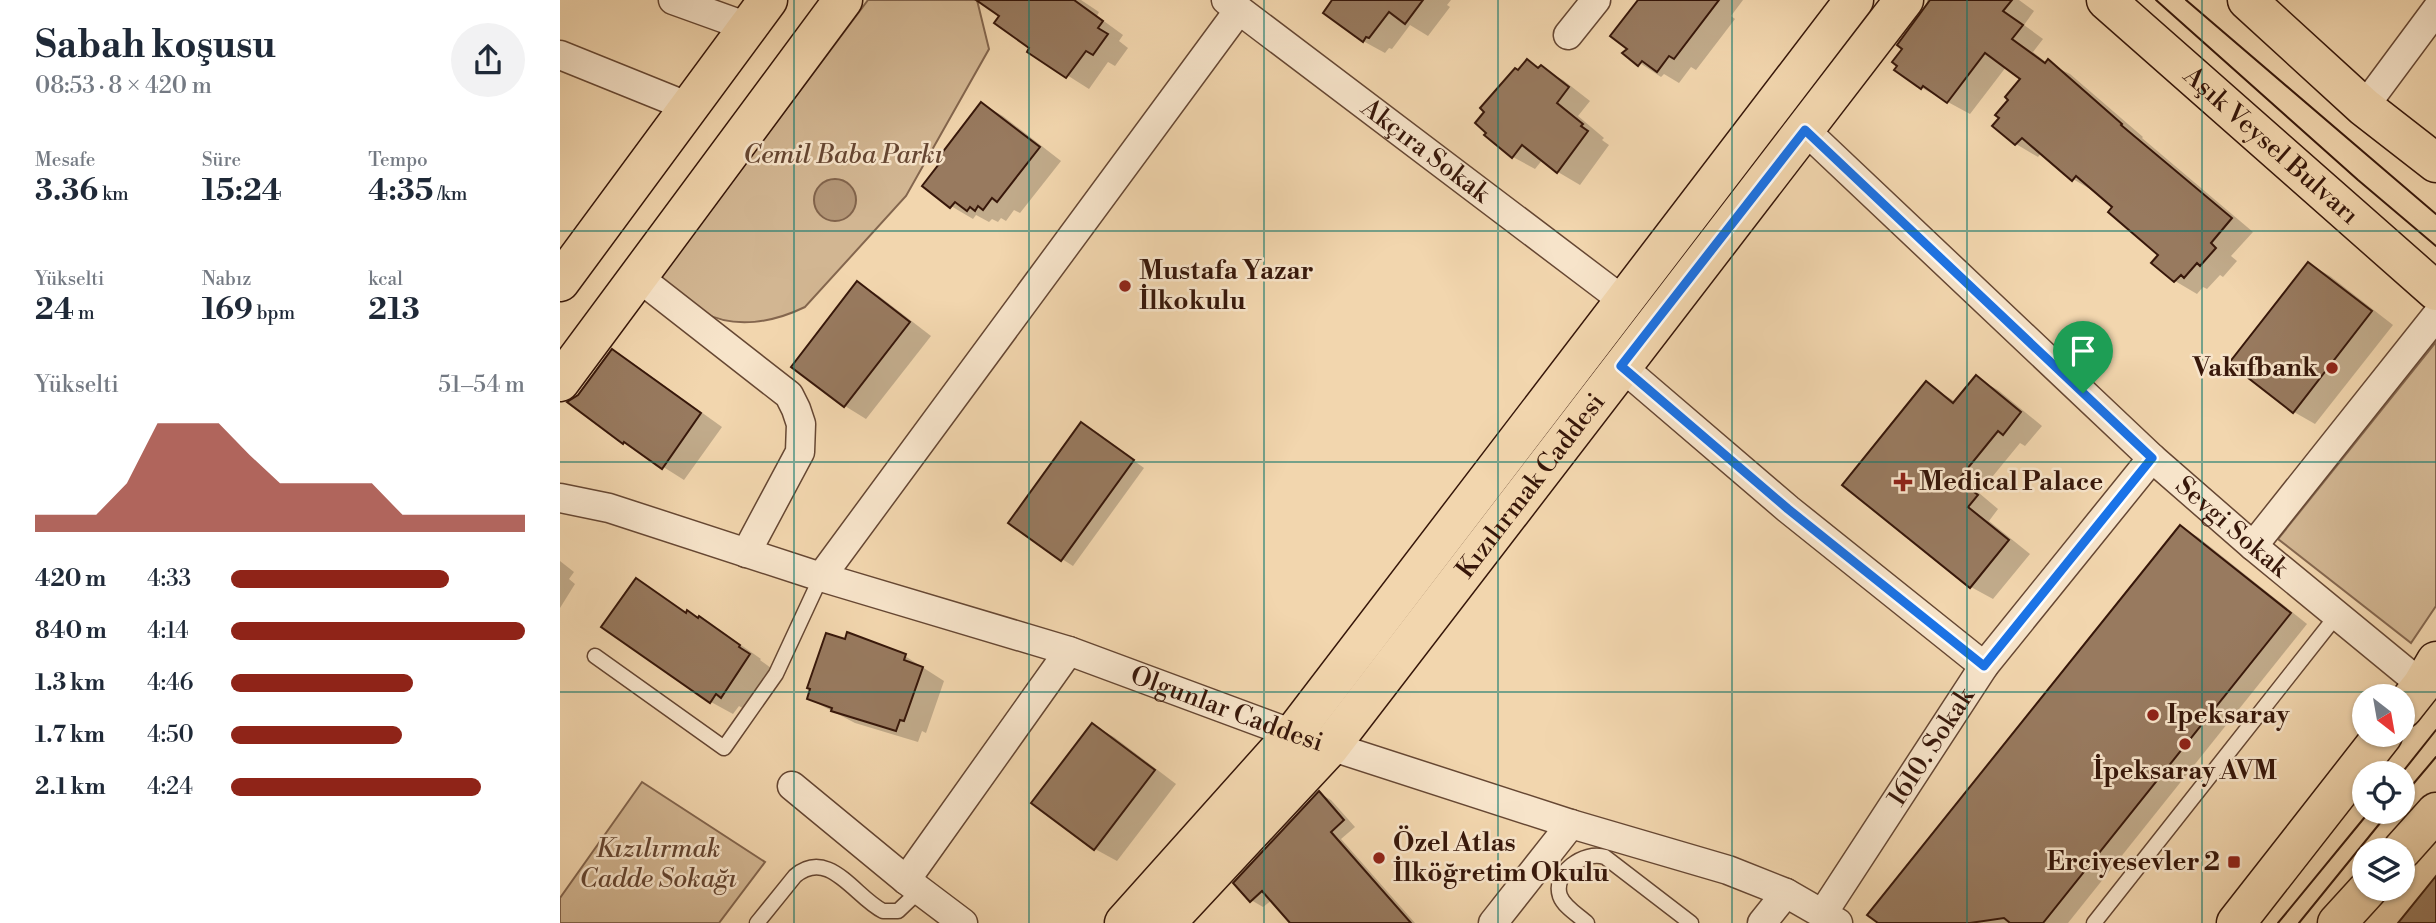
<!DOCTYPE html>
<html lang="tr">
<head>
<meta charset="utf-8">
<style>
  :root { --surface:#fff; --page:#f2f2f3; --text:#1f2937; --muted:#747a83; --accent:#8f2418 }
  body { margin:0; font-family:"Libre Bodoni",serif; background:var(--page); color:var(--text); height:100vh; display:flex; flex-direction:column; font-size:26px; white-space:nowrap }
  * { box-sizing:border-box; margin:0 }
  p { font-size:23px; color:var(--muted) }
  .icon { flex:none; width:38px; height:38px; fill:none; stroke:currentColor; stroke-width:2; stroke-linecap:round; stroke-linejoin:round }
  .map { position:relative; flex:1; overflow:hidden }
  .drawer { display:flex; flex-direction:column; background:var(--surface); width:560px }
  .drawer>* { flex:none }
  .needle { width:46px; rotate:149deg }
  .buttons { position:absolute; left:1792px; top:684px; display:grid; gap:14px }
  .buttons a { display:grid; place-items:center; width:63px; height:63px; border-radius:50%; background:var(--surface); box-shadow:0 2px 5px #0004; font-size:35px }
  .pin { position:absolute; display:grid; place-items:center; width:60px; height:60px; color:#fff; margin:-72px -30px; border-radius:50% 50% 50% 0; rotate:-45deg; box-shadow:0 0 7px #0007 }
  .pin .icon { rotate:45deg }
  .round { display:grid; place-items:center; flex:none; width:74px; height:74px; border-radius:37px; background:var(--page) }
  .headline { display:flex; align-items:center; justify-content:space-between; height:119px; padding:0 35px }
  h1 { font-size:38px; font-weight:700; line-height:52px }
  .metrics { display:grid; grid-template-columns:repeat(3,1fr); gap:10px; height:119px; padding:7px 35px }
  .metrics div { display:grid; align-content:center }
  .metrics b { font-size:30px; font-weight:700 }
  .metrics small { font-size:19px; font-weight:400 }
  .metrics p { font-size:19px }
  .chart { height:196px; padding:14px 35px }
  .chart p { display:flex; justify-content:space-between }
  .chart svg { width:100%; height:126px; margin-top:7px; fill:var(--accent); opacity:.7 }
  ul { padding:0 35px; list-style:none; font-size:23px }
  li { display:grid; grid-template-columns:112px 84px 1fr; align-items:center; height:52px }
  li i { height:18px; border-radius:9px; background:var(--accent) }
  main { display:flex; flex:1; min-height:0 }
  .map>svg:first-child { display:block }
</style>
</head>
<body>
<main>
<section class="drawer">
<div class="headline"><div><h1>Sabah koşusu</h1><p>08:53 · 8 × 420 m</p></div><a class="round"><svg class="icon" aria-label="share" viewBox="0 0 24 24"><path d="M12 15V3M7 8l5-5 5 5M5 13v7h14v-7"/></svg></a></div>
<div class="metrics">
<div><p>Mesafe</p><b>3.36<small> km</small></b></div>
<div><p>Süre</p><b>15:24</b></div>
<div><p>Tempo</p><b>4:35<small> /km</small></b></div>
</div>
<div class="metrics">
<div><p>Yükselti</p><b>24<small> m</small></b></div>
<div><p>Nabız</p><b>169<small> bpm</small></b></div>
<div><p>kcal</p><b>213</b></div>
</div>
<div class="chart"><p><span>Yükselti</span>51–54 m</p>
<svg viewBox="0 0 160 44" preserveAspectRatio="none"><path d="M0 44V38L10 38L20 38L30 27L40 6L50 6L60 6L70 17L80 27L90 27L100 27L110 27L120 38L130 38L140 38L150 38L160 38V44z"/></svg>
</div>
<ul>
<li><b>420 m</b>4:33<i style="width:74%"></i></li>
<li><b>840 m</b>4:14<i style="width:100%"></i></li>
<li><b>1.3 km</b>4:46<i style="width:62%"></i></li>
<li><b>1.7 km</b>4:50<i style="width:58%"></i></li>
<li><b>2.1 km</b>4:24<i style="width:85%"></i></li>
</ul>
</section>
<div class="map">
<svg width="1876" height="923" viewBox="0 0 1876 923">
  <rect width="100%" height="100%" fill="#f2d6ae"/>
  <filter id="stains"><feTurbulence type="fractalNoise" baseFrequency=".00286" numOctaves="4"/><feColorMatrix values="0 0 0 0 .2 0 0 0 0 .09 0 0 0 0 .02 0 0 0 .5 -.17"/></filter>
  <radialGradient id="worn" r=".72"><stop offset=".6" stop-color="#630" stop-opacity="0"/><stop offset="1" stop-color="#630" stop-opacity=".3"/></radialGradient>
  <g fill="#d2b692" stroke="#84664e" stroke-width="2">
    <path d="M308,0H417L429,49L346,196L245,307C214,322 175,330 143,312C128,304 114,289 100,278Z"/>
    <path d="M1876,342V606L1851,643L1718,539Z"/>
    <path d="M82,782L205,862L159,923H0V898Z"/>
  </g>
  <circle fill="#b29576" stroke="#81634b" stroke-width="2" cx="275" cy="200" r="21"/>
  <g fill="#0003">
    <path d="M438,0H521L539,12L537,16L563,35L559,41L568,48L555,66L548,62L529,89L469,51L472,48L441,16Z"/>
    <path d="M774,0H891L887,5L890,7L868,36L850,25L832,49L829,48L825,53L803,41Z"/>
    <path d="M1080,0H1183L1171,16L1175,19L1136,70L1131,67L1119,83L1104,74L1101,77L1065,53L1069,48Z"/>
    <path d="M1367,0H1459L1474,11L1464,25L1483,39L1473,52L1487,63L1510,74L1583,137L1582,138L1693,232L1671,256L1677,261L1663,277L1660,275L1647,289L1643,287L1637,294L1615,281L1600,255L1554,207L1535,192L1513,179L1482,152L1478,157L1456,144L1435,125L1463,79L1446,67L1410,114L1362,88Z"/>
    <path d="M968,61L1003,80L1030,101L1018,116L1044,138L1042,140L1049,145L1020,185L998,172L983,159L975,169L953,157L958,72Z"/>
    <path d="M422,104L443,116L501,161L460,213L454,210L446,221L441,218L438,222L432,219L429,222L416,215L413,219L391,206Z"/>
    <path d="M1749,264L1770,276L1833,325L1755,424L1734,412Z"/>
    <path d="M298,283L319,296L371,336L306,419L285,406Z"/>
    <path d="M52,351L74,364L162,427L124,480L64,442L10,402L19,396Z"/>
    <path d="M1416,378L1438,390L1482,426L1465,446L1460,443L1419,493L1438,509L1429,521L1470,554L1433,599L1411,587L1366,384L1396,402Z"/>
    <path d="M533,431L584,468L513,566L502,559Z"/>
    <path d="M1620,527L1638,537L1747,624L1508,923H1320Z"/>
    <path d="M0,561L14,572L9,579L15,584L0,608Z"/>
    <path d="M76,580L127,614L161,631L201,659L200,660L211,668L184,709L179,706L173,714L151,702L44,627Z"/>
    <path d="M345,656L384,681L366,733L362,731L358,742L295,723L249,699Z"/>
    <path d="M532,725L554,737L616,784L557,861L535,849L474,802Z"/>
    <path d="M759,793L771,800L795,827L781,839L855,923H733L712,900L703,907L691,900Z"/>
  </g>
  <g fill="#987a5f" stroke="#37170a" stroke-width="2">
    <path d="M416,0H514L543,21L538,28L548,34L533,55L526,51L506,78L467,52L469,48L434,23L439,16Z"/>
    <path d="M772,0H863L845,24L829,12L809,38L806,37L803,42L763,13Z"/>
    <path d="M1078,0H1159L1114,59L1109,56L1097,72L1082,61L1078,66L1062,53L1067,49L1050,36Z"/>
    <path d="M1370,0H1452L1443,11L1463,25L1452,39L1485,63L1488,59L1562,124L1561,125L1672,218L1651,243L1656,248L1640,266L1637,263L1624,278L1621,275L1614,282L1591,263L1598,255L1548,212L1552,207L1516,176L1512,181L1462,138L1455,145L1432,126L1439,118L1435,115L1448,100L1445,97L1460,79L1425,53L1387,103L1363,86L1361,89L1334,70L1337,66L1332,62L1342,49L1337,45Z"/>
    <path d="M967,59L978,68L981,65L1009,87L997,103L1023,124L1021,126L1028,131L997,173L962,145L952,158L924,135L926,133L915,123L924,112L920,108L955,68L958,70Z"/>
    <path d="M421,102L480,147L437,202L432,198L423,210L418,206L415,211L410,207L407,211L395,202L390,208L362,186L382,160L379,157Z"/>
    <path d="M1748,262L1812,311L1733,413L1669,363Z"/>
    <path d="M297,281L350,322L284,407L231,367Z"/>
    <path d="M52,349L141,413L102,469L64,442L63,444L7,402L18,395Z"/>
    <path d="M1416,375L1461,412L1443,435L1438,431L1398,480L1418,495L1408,507L1449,540L1410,588L1282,485L1366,381L1393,403Z"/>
    <path d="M521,422L574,460L501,561L448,523Z"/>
    <path d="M1620,525L1731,613L1483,923H1450L1444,918L1410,923H1318L1307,915Z"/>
    <path d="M76,578L126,613L127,610L138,618L139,616L180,645L179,647L190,654L161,698L156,694L150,703L41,627Z"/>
    <path d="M287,632L346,654L344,660L363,667L344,721L340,720L336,731L271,711L272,708L247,699L250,689L247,688L266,633L285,639Z"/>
    <path d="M532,723L595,770L534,850L471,803Z"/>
    <path d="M759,791L784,820L771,832L851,923H730L702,891L690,902L673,883Z"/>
    <path d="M1876,876V923H1838Z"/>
  </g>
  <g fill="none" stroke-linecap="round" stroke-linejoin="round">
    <defs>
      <g id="service">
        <path d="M35,656L164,748L216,674L261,577"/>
        <path d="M197,923L235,876C269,847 295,897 323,911H338L360,890"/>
        <path d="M1027,923C1018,915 1004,907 1000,896C992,873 1024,850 1045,857L1131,923"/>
        <path d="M1534,923L1777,615"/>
      </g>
      <g id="minor">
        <path d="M113,0L188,27"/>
        <path id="s1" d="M666,0L1065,302"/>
        <path d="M1008,35L1036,0"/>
        <path d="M0,55L129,107"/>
        <path d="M1804,107L1876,10"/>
        <path id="s2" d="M1245,130L1592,458L1693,546L1862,685"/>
        <path d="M78,277L229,395L236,409L241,424L240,452L186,553"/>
        <path d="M1061,366L1228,509L1424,666"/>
        <path id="s3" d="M0,498L49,508L261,577L509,651L733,734L1011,824L1168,870L1226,893L1278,923"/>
        <path d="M1693,546L1876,316"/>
        <path d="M261,577L679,10"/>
        <path d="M232,786L346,880L403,923"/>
        <path d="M346,880L509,651"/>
        <path id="s4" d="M1263,913L1424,666L1592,458"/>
        <path d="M933,923L1011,824"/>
        <path d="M1202,923L1226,893"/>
      </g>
      <g id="primary">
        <path id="s5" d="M1546,0L1876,291"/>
        <path d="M1687,0L1804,107L1876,163"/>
        <path d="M0,282L208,0"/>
        <path d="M0,382L283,0"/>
        <path d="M564,923L733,734L1294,0"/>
        <path id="s6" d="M606,923L770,747L1344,0"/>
      </g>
      <g id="trunk">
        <path d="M1843,709L1862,685L1876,661"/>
        <path d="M1842,850L1876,812"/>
        <path d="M1676,923L1823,735"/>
        <path d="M1777,923L1808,889"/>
      </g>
    </defs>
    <use href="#service" stroke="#664733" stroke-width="17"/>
    <use href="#minor" stroke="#664733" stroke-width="31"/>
    <use href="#primary" stroke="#37170a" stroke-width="41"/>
    <use href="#trunk" stroke="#37170a" stroke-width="41"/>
    <use href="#service" stroke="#f7e4ca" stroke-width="14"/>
    <use href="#minor" stroke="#f7e4ca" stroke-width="28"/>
    <use href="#primary" stroke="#f2d6ae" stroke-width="38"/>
    <use href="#trunk" stroke="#f2d6ae" stroke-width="38"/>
    <g stroke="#37170a" stroke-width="2">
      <path d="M1596,0L1798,180L1876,246"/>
      <path d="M1626,0L1876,214"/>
      <path d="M1841,774L1876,730"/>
      <path d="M1843,796L1876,757"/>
      <path d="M1718,923L1809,812"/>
      <path d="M1739,923L1829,812"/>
    </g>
  </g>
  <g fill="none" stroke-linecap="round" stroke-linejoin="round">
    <defs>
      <path id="route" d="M1245,130L1592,458L1424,666L1228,509L1061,366Z"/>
    </defs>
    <use href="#route" stroke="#fff" stroke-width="14"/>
    <use href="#route" stroke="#1a73e8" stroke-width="9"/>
  </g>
  <path fill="none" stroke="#0f766e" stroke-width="2" stroke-opacity="0.55" d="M234,0V923M469,0V923M704,0V923M938,0V923M1172,0V923M1407,0V923M1642,0V923M0,231H1876M0,462H1876M0,692H1876"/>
  <g fill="#8f2418" stroke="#f7e4ca" stroke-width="2.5">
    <circle cx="565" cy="286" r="7"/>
    <circle cx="1772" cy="368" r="7"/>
    <path d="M1339.5 471.5h7v7h7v7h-7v7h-7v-7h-7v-7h7z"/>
    <circle cx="1593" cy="715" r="7"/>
    <circle cx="1625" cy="744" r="7"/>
    <circle cx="819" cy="858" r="7"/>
    <rect x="1667" y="855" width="14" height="14" rx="3.5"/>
  </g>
  <g text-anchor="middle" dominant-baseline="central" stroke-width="5" stroke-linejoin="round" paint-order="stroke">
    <g font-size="26" fill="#37170a" stroke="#f7e4ca">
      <text stroke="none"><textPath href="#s5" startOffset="220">Aşık Veysel Bulvarı</textPath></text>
      <text stroke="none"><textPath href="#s1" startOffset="250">Akçıra Sokak</textPath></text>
      <text stroke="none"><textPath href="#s6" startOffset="570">Kızılırmak Caddesi</textPath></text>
      <text stroke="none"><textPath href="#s2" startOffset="583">Sevgi Sokak</textPath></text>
      <text stroke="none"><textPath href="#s3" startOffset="700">Olgunlar Caddesi</textPath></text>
      <text stroke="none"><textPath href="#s4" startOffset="198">1610. Sokak</textPath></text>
    </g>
    <g font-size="26" font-style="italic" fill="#664733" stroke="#f7e4ca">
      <text x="283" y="155">Cemil Baba Parkı</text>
      <text x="98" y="849">Kızılırmak<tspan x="98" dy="30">Cadde Sokağı</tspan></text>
    </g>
    <g font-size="26" font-weight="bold" fill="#37170a" stroke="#f7e4ca" text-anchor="start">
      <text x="579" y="271">Mustafa Yazar<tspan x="579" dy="30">İlkokulu</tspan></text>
      <text x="1758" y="368" text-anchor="end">Vakıfbank</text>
      <text x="1359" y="482">Medical Palace</text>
      <text x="1607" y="715">Ipeksaray</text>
      <text x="1625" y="771" text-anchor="middle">İpeksaray AVM</text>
      <text x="833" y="843">Özel Atlas<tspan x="833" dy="30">İlköğretim Okulu</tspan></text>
      <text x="1660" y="862" text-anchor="end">Erciyesevler 2</text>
    </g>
  </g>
  <rect width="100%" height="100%" filter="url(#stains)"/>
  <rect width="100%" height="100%" fill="url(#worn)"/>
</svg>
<div class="buttons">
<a><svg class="needle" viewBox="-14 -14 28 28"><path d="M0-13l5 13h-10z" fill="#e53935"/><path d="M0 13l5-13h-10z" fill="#747a83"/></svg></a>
<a><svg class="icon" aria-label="locate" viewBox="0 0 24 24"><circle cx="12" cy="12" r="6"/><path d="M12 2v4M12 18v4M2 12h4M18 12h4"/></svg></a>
<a><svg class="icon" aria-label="layers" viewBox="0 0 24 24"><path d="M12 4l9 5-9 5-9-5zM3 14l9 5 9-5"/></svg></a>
</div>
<div class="pin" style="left:1523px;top:393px;background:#1e9e55"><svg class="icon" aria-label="arrive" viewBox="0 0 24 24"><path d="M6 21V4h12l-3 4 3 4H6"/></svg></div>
</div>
</main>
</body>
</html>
